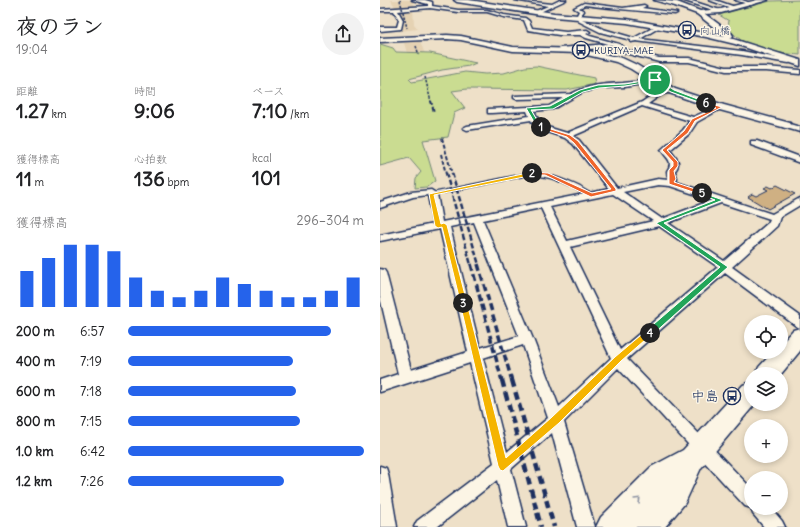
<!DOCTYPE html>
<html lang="ja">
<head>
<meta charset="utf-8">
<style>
  :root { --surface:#fff; --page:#f2f2f2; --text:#202124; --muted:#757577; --accent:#2563eb }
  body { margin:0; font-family:Delius,"Klee One",sans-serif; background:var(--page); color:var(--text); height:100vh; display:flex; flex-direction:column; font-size:15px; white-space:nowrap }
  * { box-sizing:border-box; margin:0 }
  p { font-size:13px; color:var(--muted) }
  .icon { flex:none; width:22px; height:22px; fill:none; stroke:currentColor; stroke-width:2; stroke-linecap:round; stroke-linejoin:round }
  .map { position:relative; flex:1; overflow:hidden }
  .drawer { display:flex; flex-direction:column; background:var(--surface); width:380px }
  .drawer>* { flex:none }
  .tools { position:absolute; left:364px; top:315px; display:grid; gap:8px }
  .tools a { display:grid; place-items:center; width:44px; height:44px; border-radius:50%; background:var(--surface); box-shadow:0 2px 6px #0003; font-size:20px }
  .pin { position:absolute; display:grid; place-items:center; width:34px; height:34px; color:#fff; margin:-17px; border:2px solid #fff; border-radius:50%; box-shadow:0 1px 4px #0007 }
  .km { position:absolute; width:20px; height:20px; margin:-10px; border-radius:50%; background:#222; color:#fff; font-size:11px; line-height:20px; text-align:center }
  .round { display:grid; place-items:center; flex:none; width:42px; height:42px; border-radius:21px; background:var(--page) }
  .summary { display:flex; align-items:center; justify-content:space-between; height:68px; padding:0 16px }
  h1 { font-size:22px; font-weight:700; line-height:30px }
  .stats { display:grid; grid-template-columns:repeat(3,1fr); gap:6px; height:68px; padding:4px 16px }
  .stats div { display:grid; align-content:center }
  .stats b { font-size:20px; font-weight:700 }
  .stats small { font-size:11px; font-weight:400 }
  .stats p { font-size:11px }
  .chart { height:112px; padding:8px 16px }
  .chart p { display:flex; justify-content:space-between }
  .chart svg { width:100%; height:72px; margin-top:4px; stroke:var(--accent); stroke-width:6 }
  ul { padding:0 16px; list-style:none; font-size:13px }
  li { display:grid; grid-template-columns:64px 48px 1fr; align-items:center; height:30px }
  li i { height:10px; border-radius:5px; background:var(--accent) }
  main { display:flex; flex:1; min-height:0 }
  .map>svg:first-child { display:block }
</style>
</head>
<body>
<main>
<section class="drawer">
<div class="summary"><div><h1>夜のラン</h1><p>19:04</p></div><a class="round"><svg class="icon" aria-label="share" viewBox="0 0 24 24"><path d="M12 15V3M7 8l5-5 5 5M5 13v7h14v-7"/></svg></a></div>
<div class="stats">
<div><p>距離</p><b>1.27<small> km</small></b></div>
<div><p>時間</p><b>9:06</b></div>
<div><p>ペース</p><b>7:10<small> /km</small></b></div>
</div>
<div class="stats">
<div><p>獲得標高</p><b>11<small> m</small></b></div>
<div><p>心拍数</p><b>136<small> bpm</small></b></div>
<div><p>kcal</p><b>101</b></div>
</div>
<div class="chart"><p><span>獲得標高</span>296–304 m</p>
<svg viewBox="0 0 160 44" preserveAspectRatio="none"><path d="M5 44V22M15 44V14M25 44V6M35 44V6M45 44V10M55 44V26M65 44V34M75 44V38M85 44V34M95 44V26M105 44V30M115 44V34M125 44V38M135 44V38M145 44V34M155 44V26"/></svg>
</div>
<ul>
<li><b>200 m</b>6:57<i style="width:86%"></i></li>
<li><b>400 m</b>7:19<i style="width:70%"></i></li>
<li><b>600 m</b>7:18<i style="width:71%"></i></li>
<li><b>800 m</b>7:15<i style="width:73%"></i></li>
<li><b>1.0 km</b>6:42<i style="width:100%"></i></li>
<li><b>1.2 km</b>7:26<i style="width:66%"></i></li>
</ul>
</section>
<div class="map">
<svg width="420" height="527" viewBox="0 0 420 527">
  <rect width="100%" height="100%" fill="#eee0c8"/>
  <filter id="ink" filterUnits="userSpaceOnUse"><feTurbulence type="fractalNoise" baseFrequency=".025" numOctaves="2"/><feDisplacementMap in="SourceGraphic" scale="8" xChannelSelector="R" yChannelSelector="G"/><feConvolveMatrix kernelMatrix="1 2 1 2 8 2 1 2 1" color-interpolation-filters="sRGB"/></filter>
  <g filter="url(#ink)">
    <g fill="#e5d2b3">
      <path d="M11,0H33L34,3L31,4H34L33,7L16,9Z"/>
      <path d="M33,9L34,24L38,29L20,31L24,24L20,15V10Z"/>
      <path d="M40,41L46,57L29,59L24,43Z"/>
    </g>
    <g fill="#cadc91" stroke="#728678">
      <path d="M420,0V55C397,53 360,49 348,26L349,21L339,15L390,1Z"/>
      <path d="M0,44L13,48L16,52L50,53L96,63L89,66L62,70L29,79L32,82L85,72L105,74L124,73L145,67L156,66L214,78L215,84L187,90L87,89L72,91L85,108L74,113L68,137L43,140L55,181L47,187L35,188L36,178L41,172L29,158L0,166Z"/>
    </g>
    <path fill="#cfb083" stroke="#1b2f5e" d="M397,185L415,194L388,209L368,197L372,194L376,196L388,190L384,188L388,186L392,188Z"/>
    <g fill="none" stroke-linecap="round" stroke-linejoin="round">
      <defs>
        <path id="lane" d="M149,173C168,173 183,179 200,187C204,190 209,192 213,195V196H209C188,185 174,176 149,175L52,195L50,194L52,193Z"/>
        <g id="street">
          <path d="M32,0H45L52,2V6L78,10H107L124,15L145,18L149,21L152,28L186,32L207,30L210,32L206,34L210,36L239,44L249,51L279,58H309L346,67H386L420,70V74L386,71H346L309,62H279L245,53L235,46L206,38L200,35H179L148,30L144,20L124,17L107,12H78L50,8L18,11L23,20L21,29L0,31V27H17L19,20L14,11H0V9L48,6V4Z"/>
          <path d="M135,0L172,4L180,0H186L158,13L156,11L168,6Z"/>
          <path d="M302,0H309L343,11L339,12Z"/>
          <path d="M329,0H335L358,8L354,9Z"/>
          <path d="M355,0H362L373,4L371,5Z"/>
          <path d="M204,3L243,8L264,5L266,6L262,8L297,13L295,14C265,11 235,9 205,5L199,8L204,11L201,15L202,19L223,29L254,38L278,25L280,27L260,39L362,51L412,61L409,63L402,62L362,55L256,41L251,42V40L220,32L198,21L197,15L199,11L194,8Z"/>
          <path d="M228,44L231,46L230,47L180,52L177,50L180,48Z"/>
          <path d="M275,78L277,79V81L245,87L219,88L203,92L173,109L154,111L161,125L187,133L262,102L278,91L294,90V92L282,94L268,104L313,117L338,106L344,107L317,122L309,134L290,150C296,158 302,162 295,171L297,179L296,182L392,214L420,198V205L400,217L397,226L352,267L420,316V328L416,326L345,273L247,359L371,488V508H391L402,521L405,527H384L373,514L371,508L365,506L238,368L184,422L215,527H197L172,433L131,469L146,527H128L117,480L57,527H34L37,521L114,463L90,363L0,392V380L18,374L0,297V269L4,270L6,273L31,370L88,352L60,229L0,241V235L53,224L48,195L33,197L0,208V202L31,192L51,190L57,194L62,222L229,189L193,144L185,138L155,128L151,120L87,130L83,128L87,126L149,116L147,111L111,113H108V109L169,106L183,98L136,99L134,98V96L191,94C208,85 224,84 243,83C254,82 265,80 275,78ZM262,106L310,121L303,130L281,150C287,159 294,161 287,171L288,180L278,179L237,188L199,140L193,136ZM278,185L290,186L332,200L282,219L243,192ZM233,194L273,221L187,241L170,207ZM341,203L390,219L388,223L344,261L288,223ZM161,208L231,358L179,407L153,339L103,220ZM94,222L139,336L100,348L70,227ZM279,226L338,267L240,350L190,247ZM143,345L168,418L127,452L103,358Z"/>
          <path d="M403,123H406L420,127V132L403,127Z"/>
          <path d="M371,141H377L420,157V163L371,145Z"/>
          <path d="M0,466L6,468L8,474L17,527H0Z"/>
        </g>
        <g id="secondary">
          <path d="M74,0H89L174,13L247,19L346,37L317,14L295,6L274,0L297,2L320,11L341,9L377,0H388L341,13L325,14L352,34L353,36L350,38L420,60V66L355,44L326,37L247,23L174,17L77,2Z"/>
          <path d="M67,35L81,36L133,47L199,49L242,58L257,65L295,89L344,105L410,123L411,125L406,128L336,109L289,93L251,69L236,62L199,53L133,51L81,40L67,39L0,42V38Z"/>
        </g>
        <g id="primary">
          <path d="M420,328V351L401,374H376L379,367L393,352H401V343L413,330Z"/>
          <path d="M371,382V404H375L321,468L305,503L285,527H216L221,517L271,467L303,450L363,385Z"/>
        </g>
      </defs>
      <use href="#lane" stroke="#1b2f5e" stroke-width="2.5"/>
      <use href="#street" stroke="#1b2f5e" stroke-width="3"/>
      <use href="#secondary" stroke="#1b2f5e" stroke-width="3"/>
      <use href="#primary" stroke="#1b2f5e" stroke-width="3"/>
      <use href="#lane" fill="#fcf5e5" fill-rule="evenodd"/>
      <use href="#street" fill="#fcf5e5" fill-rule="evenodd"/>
      <use href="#secondary" fill="#fcf5e5" fill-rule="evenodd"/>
      <use href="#primary" fill="#fcf5e5" fill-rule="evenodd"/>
      <g stroke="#1b2f5e" stroke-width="1.5" stroke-dasharray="2.5 1.5" stroke-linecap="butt">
        <path d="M20,0L27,28"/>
        <path d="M36,46L39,55"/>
        <path d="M45,77L51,102"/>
      </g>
      <g stroke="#1b2f5e" stroke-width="2" stroke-dasharray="4 2" stroke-linecap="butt">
        <path d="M51,101L54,112"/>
        <path d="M62,138L72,174"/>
        <path d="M61,154L66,174"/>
      </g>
      <g stroke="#1b2f5e" stroke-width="2.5" stroke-dasharray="5.5 2.5" stroke-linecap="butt">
        <path d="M66,173L91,265"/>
        <path d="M72,173L99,265"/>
      </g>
      <g stroke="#1b2f5e" stroke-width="3.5" stroke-dasharray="7 3.5" stroke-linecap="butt">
        <path d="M91,264L122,381"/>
        <path d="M98,264L132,381"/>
      </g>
      <g stroke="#1b2f5e" stroke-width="4.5" stroke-dasharray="8 4.5" stroke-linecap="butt">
        <path d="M122,380L161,527"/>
        <path d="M132,380L174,527"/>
      </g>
    </g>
    <defs><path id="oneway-chevron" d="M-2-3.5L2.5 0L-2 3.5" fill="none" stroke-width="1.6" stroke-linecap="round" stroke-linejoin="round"/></defs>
    <use stroke="#8c92a2" href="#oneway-chevron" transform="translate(258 500) rotate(-45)"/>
  </g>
  <path fill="#22a559" stroke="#fff" d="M275,79L276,81L245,86L219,88L203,92L173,109L151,110L160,125L163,127L161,128L157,127L146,108L170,106L200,90L218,85L245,84Z"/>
  <path fill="#f0652b" stroke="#fff" d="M161,126L190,135L198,141L236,189V191L211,197L165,175H150L149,173L152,172L168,173L212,193L231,189L194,143L187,137L159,128Z"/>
  <path fill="#f5b400" stroke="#fff" d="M152,172L155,173L154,175L54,195L61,224L64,223L67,225L87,303L83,306L81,305L62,227L58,228L55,226L49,194Z"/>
  <path fill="#f5b400" stroke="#fff" d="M81,301H83L87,303L126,458L172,417L235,357L267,330H272L273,333L241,361L179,423L123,471L120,470L118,466L80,303Z"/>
  <path fill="#22a559" stroke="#fff" d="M320,192L343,200L284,223L348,267L272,335H267V330L340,267L276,223L335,200L320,194Z"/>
  <path fill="#f0652b" stroke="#fff" d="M324,102L342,107L315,121L308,133L287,150L298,162V166L294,171L296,179L294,182L324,192V193L322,195L289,184V170L293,166V162L282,150L304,131L312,119L336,108L324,104Z"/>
  <path fill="#22a559" stroke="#fff" d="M274,79H276L294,90L328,103L324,104L291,92L274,81Z"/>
  <defs>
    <symbol id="bus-ring" viewBox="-11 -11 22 22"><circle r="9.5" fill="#fcf5e5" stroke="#1b2f5e" stroke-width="1.5"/><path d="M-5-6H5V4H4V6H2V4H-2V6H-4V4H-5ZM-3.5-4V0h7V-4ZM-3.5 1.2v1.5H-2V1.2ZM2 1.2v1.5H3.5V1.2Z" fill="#1b2f5e"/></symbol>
  </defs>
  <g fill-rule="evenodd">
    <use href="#bus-ring" x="297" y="20" width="20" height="20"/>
    <use href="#bus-ring" x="191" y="40" width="20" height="20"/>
    <use href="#bus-ring" x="342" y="386" width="20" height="20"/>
  </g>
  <g text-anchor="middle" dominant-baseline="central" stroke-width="3" stroke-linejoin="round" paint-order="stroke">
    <g font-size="10" fill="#1b2f5e" stroke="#fcf5e5" text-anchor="start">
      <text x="320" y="30">向山橋</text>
      <text x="214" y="50">KURIYA-MAE</text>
    </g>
    <g font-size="14" fill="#1b2f5e" stroke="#fcf5e5" text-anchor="end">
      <text x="339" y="396">中島</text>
    </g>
  </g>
</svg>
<div class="tools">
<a><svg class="icon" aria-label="locate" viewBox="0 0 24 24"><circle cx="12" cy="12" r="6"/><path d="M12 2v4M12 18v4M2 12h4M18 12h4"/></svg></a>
<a><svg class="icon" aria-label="layers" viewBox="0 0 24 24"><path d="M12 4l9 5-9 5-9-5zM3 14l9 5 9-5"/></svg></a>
<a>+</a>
<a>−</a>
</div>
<div class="pin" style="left:275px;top:80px;background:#1e9e55"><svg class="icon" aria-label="arrive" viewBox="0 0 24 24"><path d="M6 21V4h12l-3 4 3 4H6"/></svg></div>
<b class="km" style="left:161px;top:127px">1</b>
<b class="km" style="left:152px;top:173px">2</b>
<b class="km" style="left:83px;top:303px">3</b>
<b class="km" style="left:270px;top:333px">4</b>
<b class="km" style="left:322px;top:193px">5</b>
<b class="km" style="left:326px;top:103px">6</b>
</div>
</main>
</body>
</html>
